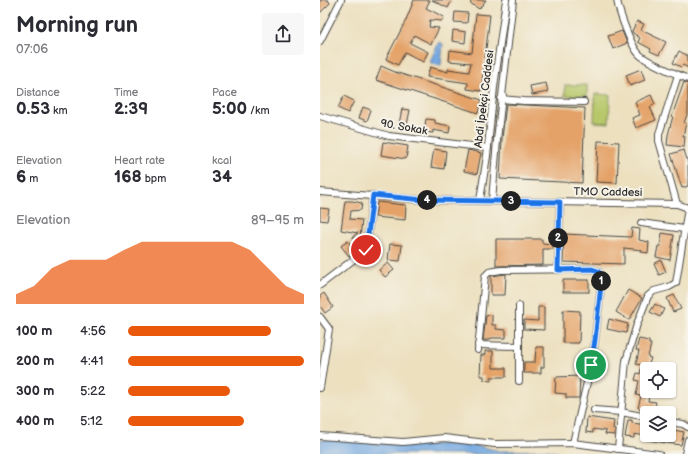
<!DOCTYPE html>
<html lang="en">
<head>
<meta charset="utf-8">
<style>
  :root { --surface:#fff; --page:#f7f7f7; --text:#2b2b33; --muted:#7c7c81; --accent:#ea580c }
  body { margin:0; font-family:"Balsamiq Sans",sans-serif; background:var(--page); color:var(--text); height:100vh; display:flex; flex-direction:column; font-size:15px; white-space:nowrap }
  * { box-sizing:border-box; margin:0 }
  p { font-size:13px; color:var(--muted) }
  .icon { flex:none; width:22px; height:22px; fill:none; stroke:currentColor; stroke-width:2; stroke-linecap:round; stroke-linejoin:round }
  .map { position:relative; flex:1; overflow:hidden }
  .sheet { display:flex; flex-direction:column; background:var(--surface); width:320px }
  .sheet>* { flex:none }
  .controls { position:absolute; left:320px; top:362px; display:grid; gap:8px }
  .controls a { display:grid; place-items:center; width:36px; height:36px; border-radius:4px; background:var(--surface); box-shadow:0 1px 3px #0004; font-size:20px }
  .pin { position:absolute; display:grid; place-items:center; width:34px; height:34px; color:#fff; margin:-17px; border:2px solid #fff; border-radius:50%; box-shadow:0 1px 4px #0007 }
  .km { position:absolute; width:20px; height:20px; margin:-10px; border-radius:50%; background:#222; color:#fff; font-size:11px; line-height:20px; text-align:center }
  .round { display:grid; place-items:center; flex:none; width:42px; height:42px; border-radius:4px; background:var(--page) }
  .head { display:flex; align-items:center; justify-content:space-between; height:68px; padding:0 16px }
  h1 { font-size:22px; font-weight:700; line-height:30px }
  .figures { display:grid; grid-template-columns:repeat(3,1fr); gap:6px; height:68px; padding:4px 16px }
  .figures div { display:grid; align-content:center }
  .figures b { font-size:17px; font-weight:700 }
  .figures small { font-size:11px; font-weight:400 }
  .figures p { font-size:11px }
  .chart { height:112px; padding:8px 16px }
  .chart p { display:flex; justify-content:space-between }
  .chart svg { width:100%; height:72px; margin-top:4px; fill:var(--accent); opacity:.7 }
  ul { padding:0 16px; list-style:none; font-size:13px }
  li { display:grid; grid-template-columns:64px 48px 1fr; align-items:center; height:30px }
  li i { height:10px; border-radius:5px; background:var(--accent) }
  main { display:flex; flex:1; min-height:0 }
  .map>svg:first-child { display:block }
</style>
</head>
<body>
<main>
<section class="sheet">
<div class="head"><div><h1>Morning run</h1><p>07:06</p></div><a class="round"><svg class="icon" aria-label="share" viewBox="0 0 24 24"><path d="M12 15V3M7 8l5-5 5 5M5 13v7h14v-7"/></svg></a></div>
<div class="figures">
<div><p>Distance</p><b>0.53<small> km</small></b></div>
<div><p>Time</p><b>2:39</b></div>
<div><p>Pace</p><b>5:00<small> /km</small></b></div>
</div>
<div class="figures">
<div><p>Elevation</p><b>6<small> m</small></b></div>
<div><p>Heart rate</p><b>168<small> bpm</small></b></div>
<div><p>kcal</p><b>34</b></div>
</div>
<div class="chart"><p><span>Elevation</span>89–95 m</p>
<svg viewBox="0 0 160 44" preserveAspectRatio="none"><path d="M0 44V38L10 33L20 22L30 17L40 17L50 17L60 11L70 6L80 6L90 6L100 6L110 6L120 6L130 11L140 22L150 33L160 38V44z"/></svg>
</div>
<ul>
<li><b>100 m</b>4:56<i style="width:81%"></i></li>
<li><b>200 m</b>4:41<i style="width:100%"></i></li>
<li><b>300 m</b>5:22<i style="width:58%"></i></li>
<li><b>400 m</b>5:12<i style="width:66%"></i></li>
</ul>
</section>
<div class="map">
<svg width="368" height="454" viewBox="0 0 368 454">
  <rect width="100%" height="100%" fill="#f7f3e8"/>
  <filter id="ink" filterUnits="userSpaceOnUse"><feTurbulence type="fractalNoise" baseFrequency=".025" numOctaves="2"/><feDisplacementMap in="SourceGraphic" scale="8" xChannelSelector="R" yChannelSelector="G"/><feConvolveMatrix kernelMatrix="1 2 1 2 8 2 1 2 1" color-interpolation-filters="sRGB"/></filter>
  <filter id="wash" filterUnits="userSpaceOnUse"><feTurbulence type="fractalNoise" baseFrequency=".012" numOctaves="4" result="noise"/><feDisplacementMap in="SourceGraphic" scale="16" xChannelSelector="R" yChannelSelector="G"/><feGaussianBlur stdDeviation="0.9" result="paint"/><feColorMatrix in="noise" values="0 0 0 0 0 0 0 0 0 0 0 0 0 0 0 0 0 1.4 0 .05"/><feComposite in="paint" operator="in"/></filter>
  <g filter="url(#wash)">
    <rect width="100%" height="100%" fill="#ece0bf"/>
    <g fill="#b7c86b" stroke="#717a4b">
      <rect x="245" y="85" width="22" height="11"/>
      <path d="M275,94L290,95L289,123L274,122Z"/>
    </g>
    <g fill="#76a9e2" stroke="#506a86">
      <path d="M119,42L123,44L121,64L120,66L111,63L110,61Z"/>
      <path d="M10,439L95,445L145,443L180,451L228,450L241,454H0V440Z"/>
    </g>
    <g id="blocks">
      <g fill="#e4a267">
        <path d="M0,0H8L10,3L0,13Z"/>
        <path d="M94,0H110L106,8L124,17L122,21L110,20L109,27L119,28L111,44L94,35L90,43L108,52L103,62L85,52L78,65L66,59L86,20Z"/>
        <path d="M112,0H132L128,8Z"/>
        <path d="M153,0H166L159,9L150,3Z"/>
        <path d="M135,12L148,13L147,23L134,22Z"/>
        <path d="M156,14L170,15L161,91L147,89L148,83L107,77L110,67L128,72V69L149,72L151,63L129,61L130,50L152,53Z"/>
        <path d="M317,21L324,24L321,30L346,42L339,55L330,51L331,49L318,42L320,38L313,33L312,31Z"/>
        <path d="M133,30L146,32L145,43L132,41Z"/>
        <path d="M302,31L307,43L293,49L288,36Z"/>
        <path d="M359,51L368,56V68L363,65L361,67L353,63Z"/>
        <path d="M61,66L75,72L162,100L158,113L56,80Z"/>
        <path d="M321,69L325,80L310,86L306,75Z"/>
        <path d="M364,82L368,84V112L364,123H366L363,136H365L364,147L347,145L348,135L353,116H352Z"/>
        <path d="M226,83L228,92L212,95L210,86Z"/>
        <path d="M331,95L335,104L330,107L336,120L316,128L312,118L320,115L315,102Z"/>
        <path d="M24,96L34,101L28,113L18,108Z"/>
        <path d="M186,104L265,108L262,183L180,179L182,139Z"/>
        <path d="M43,107L51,110L47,121L39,118Z"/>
        <path d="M82,109L90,110L87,125L79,124Z"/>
        <path d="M106,119L115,120V123L130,126L129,133L113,130V133L104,132Z"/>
        <path d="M278,141L299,142L297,183L276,182Z"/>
        <path d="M63,142L88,146L86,159L61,155Z"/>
        <path d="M114,149L126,151L124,169L111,167Z"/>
        <path d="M148,150L161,153L157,174L144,171Z"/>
        <path d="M364,150L368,163V186L362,188L351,154Z"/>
        <path d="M25,201H32L42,203L41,210L31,211L30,219L42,220L40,238L32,237L38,233L21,230Z"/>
        <path d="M57,202L86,205L85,220L55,217Z"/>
        <path d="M0,208L9,209L7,221L0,220Z"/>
        <path d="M312,228L320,229L319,240L329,242L328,253L321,252L322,250L304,248V264L243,262L244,234L311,237Z"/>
        <path d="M342,233L354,235L350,260L336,257L338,246L340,247Z"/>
        <path d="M176,239H222V243L233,244V249H223V265L176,266Z"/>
        <path d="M28,241L35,250L29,256L21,246Z"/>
        <path d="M70,244L82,245L80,261L68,260Z"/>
        <path d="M341,260L346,272L339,275L334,264Z"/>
        <path d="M68,263L74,270L65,277L59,270Z"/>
        <path d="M186,274L185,295H171V276Z"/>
        <rect x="243" y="280" width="26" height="12"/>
        <path d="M308,290L322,298L309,320L296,312Z"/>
        <path d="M4,293L13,307L5,313L0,306V296Z"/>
        <path d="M354,295L361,309L353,312L347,298Z"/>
        <path d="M335,304L344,309L340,317L330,312Z"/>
        <path d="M218,307H224V330L204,329V320L218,321Z"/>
        <path d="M243,310L260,311L259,343H243Z"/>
        <path d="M172,314V325H176V329L186,330V338H172L169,339V340H163L166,316Z"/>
        <path d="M289,319L308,324L306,333L287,329Z"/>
        <path d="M319,339L329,341V344H331L328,357L331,358L328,367H327V391H330L328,401L336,402L334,411L318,408L321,396L316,395L319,381L315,380L317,373L320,374L322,365L316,364L319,351L316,350Z"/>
        <path d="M216,347H224V367H221V373H204V362H215Z"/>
        <path d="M165,351H173V368H186V377H171V381L164,380V376H160L161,355H165Z"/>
        <path d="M260,376L259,398H246V394L235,393L236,377Z"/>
        <path d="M267,417L294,421L293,429L295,430L294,435L285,434L286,431L273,429V433L266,432Z"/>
        <path d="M308,420H312V423L327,425L326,436L314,434V438L305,437Z"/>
        <path d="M349,429L364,432L361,445L327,440L328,435H349Z"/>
      </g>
    </g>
  </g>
  <g filter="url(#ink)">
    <use href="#blocks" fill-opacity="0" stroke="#484641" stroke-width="1"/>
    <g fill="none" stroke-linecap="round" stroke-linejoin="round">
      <defs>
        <g id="minor">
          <path d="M297,0C299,12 311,47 320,55C329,63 356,74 368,79"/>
          <path d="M0,41L21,0"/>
          <path d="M183,96L181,99L204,101L264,102"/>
          <path d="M0,116L69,136L168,148"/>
          <path d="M0,192L104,200L357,204L368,208"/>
          <path d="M160,200L167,156L174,87L186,0"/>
          <path d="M172,201L177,140L193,0"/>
          <path d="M357,204L339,141V134L358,75"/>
          <path d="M321,223L364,229"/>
          <path d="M238,270L240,202"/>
          <path d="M0,285L46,250L53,195"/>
          <path d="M199,306V381"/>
          <path d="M0,317L9,329L0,388"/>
          <path d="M158,345L199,346"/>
          <path d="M158,350L165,276L169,272L181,270L272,269L278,271L282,276L275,340L271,365L253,443"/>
          <path d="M274,410L301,412L327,417"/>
          <path d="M349,422L363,424L368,427"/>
          <path d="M0,436L83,442L124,438L175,444L253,443L339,454"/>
          <path d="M298,449L306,361L317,324L328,296L334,291L349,287L356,283L368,208"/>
          <path d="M365,454L368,440"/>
        </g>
      </defs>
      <use href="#minor" stroke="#484641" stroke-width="8"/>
      <use href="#minor" stroke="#fff" stroke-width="6"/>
    </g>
  </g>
  <g fill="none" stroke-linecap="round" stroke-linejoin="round" filter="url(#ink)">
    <defs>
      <path id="route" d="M46,250L53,195L104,200L240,202L238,270L272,269L278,271L282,276L275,340L271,365"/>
    </defs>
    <use href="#route" stroke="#fff" stroke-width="8"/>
    <use href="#route" stroke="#1a73e8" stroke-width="5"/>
  </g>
  <g text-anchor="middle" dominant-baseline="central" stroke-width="4" stroke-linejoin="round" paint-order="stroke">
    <g font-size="11" fill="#2b2b2b" stroke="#f7f3e8">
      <text transform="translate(164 99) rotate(-83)">Abdi İpekçi Caddesi</text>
      <text transform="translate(84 127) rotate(10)">90. Sokak</text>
      <text transform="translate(288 192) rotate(1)">TMO Caddesi</text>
    </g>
  </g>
</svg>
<div class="controls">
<a><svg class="icon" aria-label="locate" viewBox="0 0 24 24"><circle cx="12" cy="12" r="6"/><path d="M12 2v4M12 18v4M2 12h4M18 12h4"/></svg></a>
<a><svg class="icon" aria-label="layers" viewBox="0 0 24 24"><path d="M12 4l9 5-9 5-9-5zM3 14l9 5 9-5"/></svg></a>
</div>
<div class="pin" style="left:271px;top:365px;background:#1e9e55"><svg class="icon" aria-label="arrive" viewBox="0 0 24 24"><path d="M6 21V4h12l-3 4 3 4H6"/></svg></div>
<div class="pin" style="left:46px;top:250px;background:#d93025"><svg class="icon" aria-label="check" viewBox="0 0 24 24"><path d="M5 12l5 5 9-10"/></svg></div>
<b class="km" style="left:281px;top:281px">1</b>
<b class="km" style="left:238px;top:238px">2</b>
<b class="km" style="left:191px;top:201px">3</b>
<b class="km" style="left:107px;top:200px">4</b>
</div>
</main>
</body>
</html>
